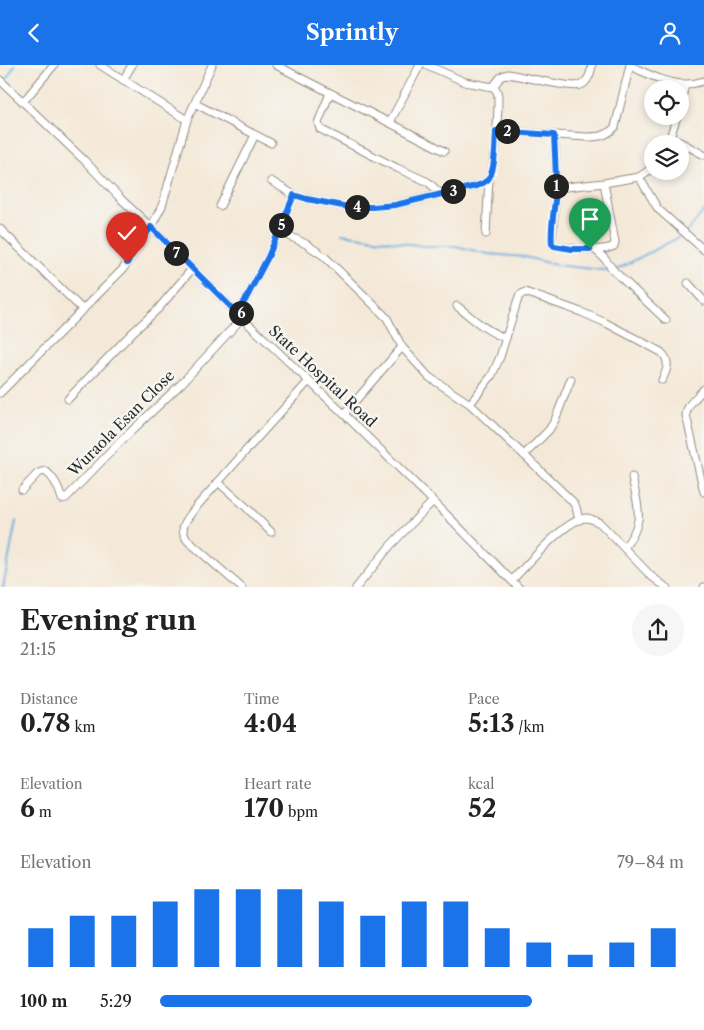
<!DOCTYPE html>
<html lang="en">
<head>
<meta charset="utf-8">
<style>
  :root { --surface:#fff; --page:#f6f6f6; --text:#222; --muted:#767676; --accent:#1a73e8 }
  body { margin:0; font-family:"Libre Caslon Text",serif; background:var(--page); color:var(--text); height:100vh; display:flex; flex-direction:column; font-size:19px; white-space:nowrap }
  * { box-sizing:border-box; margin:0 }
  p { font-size:16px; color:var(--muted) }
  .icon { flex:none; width:28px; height:28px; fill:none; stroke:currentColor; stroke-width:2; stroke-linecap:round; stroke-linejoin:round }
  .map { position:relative; height:522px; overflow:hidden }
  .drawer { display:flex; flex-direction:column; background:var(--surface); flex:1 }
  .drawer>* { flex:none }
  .fabs { position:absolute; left:644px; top:15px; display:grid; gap:10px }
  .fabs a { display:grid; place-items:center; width:45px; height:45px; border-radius:50%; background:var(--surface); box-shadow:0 2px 8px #0003; font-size:25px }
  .pin { position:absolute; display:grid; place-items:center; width:42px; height:42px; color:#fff; margin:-51px -21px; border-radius:50% 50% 50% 0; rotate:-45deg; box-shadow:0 0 5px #0007 }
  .pin .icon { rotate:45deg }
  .km { position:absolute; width:25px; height:25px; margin:-12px; border-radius:50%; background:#222; color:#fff; font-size:14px; line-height:25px; text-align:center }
  .round { display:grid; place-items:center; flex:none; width:52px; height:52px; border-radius:26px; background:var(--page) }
  .overview { display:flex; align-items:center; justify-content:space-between; height:85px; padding:0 20px }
  h1 { font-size:28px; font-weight:700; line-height:38px }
  .stats { display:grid; grid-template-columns:repeat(3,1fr); gap:8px; height:85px; padding:5px 20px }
  .stats div { display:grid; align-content:center }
  .stats b { font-size:25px; font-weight:700 }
  .stats small { font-size:14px; font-weight:400 }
  .stats p { font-size:14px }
  .chart { height:140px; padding:10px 20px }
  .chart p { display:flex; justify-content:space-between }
  .chart svg { width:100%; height:90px; margin-top:5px; stroke:var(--accent); stroke-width:6 }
  ul { padding:0 20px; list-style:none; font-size:16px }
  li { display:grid; grid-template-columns:80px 60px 1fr; align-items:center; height:38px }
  li i { height:12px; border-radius:6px; background:var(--accent) }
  header { display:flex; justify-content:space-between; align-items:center; height:65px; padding:0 20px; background:var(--accent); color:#fff; font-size:22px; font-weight:700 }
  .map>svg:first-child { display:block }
</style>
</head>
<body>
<header><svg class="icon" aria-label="back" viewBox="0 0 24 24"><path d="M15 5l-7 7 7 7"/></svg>Sprintly<svg class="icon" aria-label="person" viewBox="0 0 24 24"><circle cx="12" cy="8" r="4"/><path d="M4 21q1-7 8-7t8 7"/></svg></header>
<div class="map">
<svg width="704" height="523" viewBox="0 0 704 523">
  <rect width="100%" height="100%" fill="#f6f6f2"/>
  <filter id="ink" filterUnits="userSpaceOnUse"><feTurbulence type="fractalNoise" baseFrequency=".02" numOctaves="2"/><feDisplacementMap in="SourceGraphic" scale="10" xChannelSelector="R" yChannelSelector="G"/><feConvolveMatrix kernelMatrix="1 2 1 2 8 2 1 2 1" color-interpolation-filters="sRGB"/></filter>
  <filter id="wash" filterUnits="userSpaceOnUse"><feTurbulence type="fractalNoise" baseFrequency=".0096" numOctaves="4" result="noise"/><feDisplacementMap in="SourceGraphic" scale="20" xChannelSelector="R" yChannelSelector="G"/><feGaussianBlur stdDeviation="1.12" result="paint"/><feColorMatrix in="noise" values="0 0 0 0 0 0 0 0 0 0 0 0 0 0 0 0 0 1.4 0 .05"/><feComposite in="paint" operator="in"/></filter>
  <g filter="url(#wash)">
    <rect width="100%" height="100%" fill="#f4e9d8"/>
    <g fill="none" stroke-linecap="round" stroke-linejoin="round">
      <g stroke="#69aadd" stroke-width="2">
        <path d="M5,16L15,0"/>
        <path d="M342,169L423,181H456L488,189L525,192L556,200L611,206"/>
        <path d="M616,205L685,169L704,146"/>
        <path d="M3,523L16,456"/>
      </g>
    </g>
  </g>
  <g filter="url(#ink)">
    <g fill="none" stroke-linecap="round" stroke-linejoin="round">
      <defs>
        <g id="minor">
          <path d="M100,0L187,55"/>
          <path d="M276,0C331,29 388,56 444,86"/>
          <path d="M427,0L465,17L493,22C499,15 499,11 508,9C522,11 572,24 581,20C589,16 591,8 592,0"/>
          <path d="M630,1C655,12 676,25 704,16"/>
          <path d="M0,15L85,96L121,134L151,162L242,253L344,349L433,436L519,523"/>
          <path d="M123,15L132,0"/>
          <path d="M330,28L318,58L320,64L397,103L428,117L441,129"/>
          <path d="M23,37L54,0"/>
          <path d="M196,39L271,78"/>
          <path d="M680,42L685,20"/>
          <path d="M390,57L420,0"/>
          <path d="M496,66L587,72C599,72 607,71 615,62L630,0"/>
          <path d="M554,70L555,84L556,123L552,176V179L554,181C569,183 602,188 614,181L615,177L604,118"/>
          <path d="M670,74L682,78L704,90"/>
          <path d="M668,79L677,51"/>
          <path d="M639,112L658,144L704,185"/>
          <path d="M271,116L294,130L307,134L348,142H373L395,140L476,121C481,119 486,118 489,113C496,102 498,48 498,32L497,26L493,22"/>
          <path d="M556,123L604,118L639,112L648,106L652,101"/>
          <path d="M220,141L255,70"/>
          <path d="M0,164L83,245"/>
          <path d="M279,166L306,179L324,191L387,253L402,282L429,312L470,339L524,390L572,436L576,442L579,455"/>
          <path d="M486,169L489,113"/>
          <path d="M594,184L604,193L614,206L666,255"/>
          <path d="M688,218L704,236"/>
          <path d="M457,241C472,253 487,267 506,273"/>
          <path d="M704,324C697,332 687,339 686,350L704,427"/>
          <path d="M0,328L123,204L151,162L162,141L187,55L212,0"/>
          <path d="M68,334L132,268L158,244L192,204"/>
          <path d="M470,339L492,310L500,292L517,237L519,231L525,227L581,247L606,258L661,287C671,296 667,305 662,315"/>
          <path d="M344,349L402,282"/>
          <path d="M524,390L549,365L555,355L571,314"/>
          <path d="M218,417L246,442L271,467"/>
          <path d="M22,425L38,408L45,406C54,412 59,423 62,434L66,433L121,376L181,319L242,253L241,243L268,192L294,130"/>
          <path d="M624,483C646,455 638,444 632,412"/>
          <path d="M512,515C528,500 565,454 586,453C591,453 595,456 600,458L651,511L667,523"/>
          <path d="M242,523L187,475C184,470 182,466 184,460C188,449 206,431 215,421C245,386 277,351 309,316"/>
          <path d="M356,523L390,481L433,436"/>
          <path d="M704,523V522"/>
        </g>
      </defs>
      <use href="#minor" stroke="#908a82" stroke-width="9"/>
      <use href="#minor" stroke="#fff" stroke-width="7"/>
    </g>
  </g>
  <g fill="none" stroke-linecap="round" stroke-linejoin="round" filter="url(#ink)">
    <defs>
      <path id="route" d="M127,198L137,182L151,162L242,253L241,243L268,192L294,130L307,134L348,142H373L395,140L476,121C481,119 486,118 489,113C496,102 495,79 496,66L554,70C555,88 556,107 556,125C555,142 550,163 552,179L554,181L572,184H590"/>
    </defs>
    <use href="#route" stroke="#fff" stroke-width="10"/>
    <use href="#route" stroke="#1a73e8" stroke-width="6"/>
  </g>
  <g text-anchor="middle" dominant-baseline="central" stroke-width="5" stroke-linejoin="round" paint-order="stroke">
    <g font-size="15" fill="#2b2b2b" stroke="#f6f6f2">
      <text transform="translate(323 311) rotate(43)">State Hospital Road</text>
      <text transform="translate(121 358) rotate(-45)">Wuraola Esan Close</text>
    </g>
  </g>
</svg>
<div class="fabs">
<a><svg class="icon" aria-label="locate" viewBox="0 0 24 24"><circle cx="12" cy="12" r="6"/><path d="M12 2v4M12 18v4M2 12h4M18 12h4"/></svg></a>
<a><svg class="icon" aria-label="layers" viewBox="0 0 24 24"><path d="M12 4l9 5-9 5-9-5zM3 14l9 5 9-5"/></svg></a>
</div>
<div class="pin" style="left:590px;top:184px;background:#1e9e55"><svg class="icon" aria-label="arrive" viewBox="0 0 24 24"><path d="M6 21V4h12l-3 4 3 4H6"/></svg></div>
<div class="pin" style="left:127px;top:198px;background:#d93025"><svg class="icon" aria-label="check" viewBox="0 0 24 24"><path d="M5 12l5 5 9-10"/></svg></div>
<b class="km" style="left:556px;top:121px">1</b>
<b class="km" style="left:507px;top:66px">2</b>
<b class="km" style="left:453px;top:126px">3</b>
<b class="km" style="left:357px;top:142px">4</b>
<b class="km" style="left:281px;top:160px">5</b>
<b class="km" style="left:241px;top:248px">6</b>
<b class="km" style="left:176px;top:188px">7</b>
</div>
<section class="drawer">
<div class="overview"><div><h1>Evening run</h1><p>21:15</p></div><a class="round"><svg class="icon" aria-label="share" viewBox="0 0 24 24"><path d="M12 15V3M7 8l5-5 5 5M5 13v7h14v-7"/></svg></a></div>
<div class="stats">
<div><p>Distance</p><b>0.78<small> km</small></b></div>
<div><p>Time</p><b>4:04</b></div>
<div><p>Pace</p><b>5:13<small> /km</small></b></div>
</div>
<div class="stats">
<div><p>Elevation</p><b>6<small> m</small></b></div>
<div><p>Heart rate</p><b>170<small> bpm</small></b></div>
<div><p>kcal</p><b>52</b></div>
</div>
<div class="chart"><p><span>Elevation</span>79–84 m</p>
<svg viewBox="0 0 160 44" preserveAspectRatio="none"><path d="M5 44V25M15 44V19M25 44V19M35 44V12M45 44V6M55 44V6M65 44V6M75 44V12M85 44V19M95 44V12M105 44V12M115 44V25M125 44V32M135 44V38M145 44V32M155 44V25"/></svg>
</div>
<ul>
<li><b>100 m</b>5:29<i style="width:71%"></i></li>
</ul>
</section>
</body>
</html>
